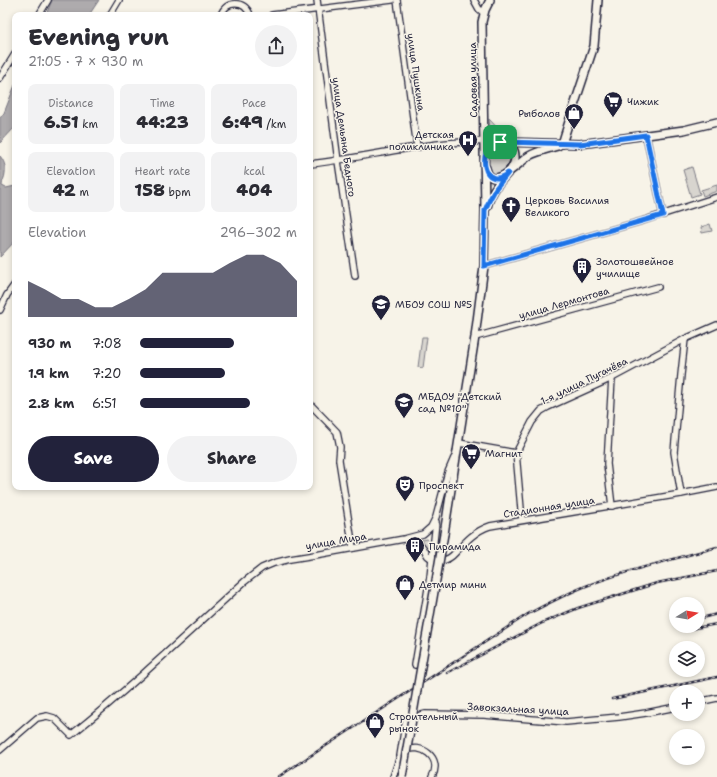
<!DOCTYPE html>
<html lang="en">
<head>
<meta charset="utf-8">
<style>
  :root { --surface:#fff; --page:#f2f2f3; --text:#2b2b33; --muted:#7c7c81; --accent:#22223b }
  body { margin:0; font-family:"Shantell Sans",sans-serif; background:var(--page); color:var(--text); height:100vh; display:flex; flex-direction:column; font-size:15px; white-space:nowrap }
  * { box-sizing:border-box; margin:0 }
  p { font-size:13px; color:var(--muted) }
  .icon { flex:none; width:22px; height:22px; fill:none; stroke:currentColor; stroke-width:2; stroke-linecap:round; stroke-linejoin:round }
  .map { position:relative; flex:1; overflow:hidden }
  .drawer { position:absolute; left:12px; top:12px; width:301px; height:478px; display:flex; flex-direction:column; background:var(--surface); border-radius:8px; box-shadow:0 2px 6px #0003 }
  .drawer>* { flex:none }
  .needle { width:26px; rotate:79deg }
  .fabs { position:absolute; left:669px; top:597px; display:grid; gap:8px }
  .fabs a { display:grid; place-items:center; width:36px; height:36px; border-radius:50%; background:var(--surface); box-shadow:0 2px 6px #0003; font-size:20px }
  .pin { position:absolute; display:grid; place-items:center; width:34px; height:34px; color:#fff; margin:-17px; border-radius:8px; box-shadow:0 2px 6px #0006 }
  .round { display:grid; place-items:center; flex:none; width:42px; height:42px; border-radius:21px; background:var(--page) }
  .summary { display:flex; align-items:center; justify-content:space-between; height:68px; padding:0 16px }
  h1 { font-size:22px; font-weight:800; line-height:30px }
  .figures { display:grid; grid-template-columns:repeat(3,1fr); gap:6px; height:68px; padding:4px 16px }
  .figures div { display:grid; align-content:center; border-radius:8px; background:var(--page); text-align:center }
  .figures b { font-size:17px; font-weight:800 }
  .figures small { font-size:11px; font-weight:400 }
  .figures p { font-size:11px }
  .chart { height:112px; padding:8px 16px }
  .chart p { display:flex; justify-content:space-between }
  .chart svg { width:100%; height:72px; margin-top:4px; fill:var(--accent); opacity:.7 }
  .action { display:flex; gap:8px; margin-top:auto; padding:8px 16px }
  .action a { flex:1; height:46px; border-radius:24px; background:var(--accent); color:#fff; font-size:16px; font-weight:800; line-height:46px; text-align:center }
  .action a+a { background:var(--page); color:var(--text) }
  ul { padding:0 16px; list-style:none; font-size:13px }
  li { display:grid; grid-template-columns:64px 48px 1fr; align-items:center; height:30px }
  li i { height:10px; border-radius:5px; background:var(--accent) }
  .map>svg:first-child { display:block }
</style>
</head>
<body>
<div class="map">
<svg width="717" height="777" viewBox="0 0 717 777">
  <rect width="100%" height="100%" fill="#f7f3e8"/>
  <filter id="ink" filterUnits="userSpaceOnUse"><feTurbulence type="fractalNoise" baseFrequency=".025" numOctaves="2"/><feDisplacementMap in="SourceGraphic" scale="8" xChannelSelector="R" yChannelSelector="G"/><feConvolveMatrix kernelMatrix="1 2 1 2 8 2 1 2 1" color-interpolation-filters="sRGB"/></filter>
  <g filter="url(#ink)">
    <g fill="#d8d5cf" stroke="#7d7c85">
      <path d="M489,119L503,134L493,133L490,128Z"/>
      <path d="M501,146C520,150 507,174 494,174L489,169V157L490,153L495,148Z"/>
      <path d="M692,167L700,194L691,197L683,170Z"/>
      <path d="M717,185V191L703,196L701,190Z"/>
      <path d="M710,224L712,231L702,233L701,227Z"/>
      <path d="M422,337H427L423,368L418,367Z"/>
      <path d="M426,539C433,541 430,550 429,555C423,556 417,551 413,546L414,543L415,542Z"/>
    </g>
    <g fill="#aeabad" stroke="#76747f">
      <path d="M52,0H99L89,15H46Z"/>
      <path d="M15,85V127L0,143V118L4,113Z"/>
      <path d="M0,156C4,161 6,166 5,173C5,178 2,180 2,186L6,188L15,186V241L0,257Z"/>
    </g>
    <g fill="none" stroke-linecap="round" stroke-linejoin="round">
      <defs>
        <g id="minor">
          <path d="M317,0L338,161L355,276"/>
          <path d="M397,0L417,147"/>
          <path d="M474,0L479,9L484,13"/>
          <path d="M39,15L48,0"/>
          <path d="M110,15L119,0"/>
          <path d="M221,15C226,0 245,0 250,15"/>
          <path d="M272,15L392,0"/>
          <path d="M0,78L15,54"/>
          <path d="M646,135L663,215"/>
          <path d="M310,164C373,157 435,138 498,142"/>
          <path d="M484,266L642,221L717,197"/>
          <path d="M0,310L7,295L15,284"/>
          <path d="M475,337L658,287"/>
          <path d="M612,378L607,464L612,506"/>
          <path d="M310,404L337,432L340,447L339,460L353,548"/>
          <path d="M459,443L516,453"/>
          <path d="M681,494L674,452L681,375L685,339"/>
          <path d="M522,520L516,453L532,422L541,411L548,407L612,378L685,339L717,325"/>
          <path d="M407,539C412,540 417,541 421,545C424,548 425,552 428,556C437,564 448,561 455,553C466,541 475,531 490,526L681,494L717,487"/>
          <path d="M415,665L430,577L436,522"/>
          <path d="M698,702L717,698"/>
          <path d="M0,750L37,718L47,716L54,718L71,735C131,687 187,634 244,582L262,568L274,563L290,559L321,554L404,539L423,534L431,527L436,517L448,472L454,458"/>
          <path d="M405,751C421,742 443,758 432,777"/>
          <path d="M393,777L400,756L406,719L425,714L484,715L566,722L619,717L646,713L676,707"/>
        </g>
        <g id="major">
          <path d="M501,142L580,144L684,130L717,122"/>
          <path d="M562,144L572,112L594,46L598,0"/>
          <path d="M486,154C491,136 516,139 515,158C515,168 504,176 498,184C493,191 489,199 487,207"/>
          <path d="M486,168C492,194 519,162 529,156C538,151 548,149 558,146"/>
          <path d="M444,534L475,337L484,266L485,210L482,22L485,10L490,0"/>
        </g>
      </defs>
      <use href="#minor" stroke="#22223b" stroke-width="8"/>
      <use href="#major" stroke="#22223b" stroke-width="10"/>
      <use href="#minor" stroke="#f7f3e8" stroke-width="5.5"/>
      <use href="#major" stroke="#f7f3e8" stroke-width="7"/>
      <defs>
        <g id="rail">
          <path d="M698,619L717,614"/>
          <path d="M684,630L717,624"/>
          <path d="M447,673L542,623L578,608L657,583L717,571"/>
          <path d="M612,699L717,677"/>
          <path d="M278,777L528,614C549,603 571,591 594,583C634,568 676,559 717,547"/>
        </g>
      </defs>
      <use href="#rail" stroke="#22223b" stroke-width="2.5"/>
      <use href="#rail" stroke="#f7f3e8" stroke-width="1" stroke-dasharray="3" stroke-linecap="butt"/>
      <defs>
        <path id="major-bridge" d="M402,777L444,534"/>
      </defs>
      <use href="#major-bridge" stroke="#22223b" stroke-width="10" stroke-linecap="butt"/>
      <use href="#major-bridge" stroke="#f7f3e8" stroke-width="7"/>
    </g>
  </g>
  <g fill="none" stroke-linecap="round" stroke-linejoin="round" filter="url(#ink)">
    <defs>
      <path id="route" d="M646,135L663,215L484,266L485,210L490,199L496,188L508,173C483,193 475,147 499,142L580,144Z"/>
    </defs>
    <use href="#route" stroke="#fff" stroke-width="8"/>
    <use href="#route" stroke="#1a73e8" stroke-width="5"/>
  </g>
  <defs>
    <symbol id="supermarket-pin" viewBox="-11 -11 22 30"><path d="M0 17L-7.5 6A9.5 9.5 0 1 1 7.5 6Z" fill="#22223b" stroke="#f7f3e8"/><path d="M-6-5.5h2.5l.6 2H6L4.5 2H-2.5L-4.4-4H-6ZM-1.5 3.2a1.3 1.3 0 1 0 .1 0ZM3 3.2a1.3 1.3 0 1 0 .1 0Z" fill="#fff"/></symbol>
    <symbol id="shop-pin" viewBox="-11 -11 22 30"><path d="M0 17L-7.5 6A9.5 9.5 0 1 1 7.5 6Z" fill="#22223b" stroke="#f7f3e8"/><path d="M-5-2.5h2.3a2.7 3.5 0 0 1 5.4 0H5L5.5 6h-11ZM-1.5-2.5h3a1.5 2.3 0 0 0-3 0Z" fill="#fff"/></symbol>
    <symbol id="hospital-pin" viewBox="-11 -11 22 30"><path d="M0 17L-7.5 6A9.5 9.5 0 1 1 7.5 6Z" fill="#22223b" stroke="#f7f3e8"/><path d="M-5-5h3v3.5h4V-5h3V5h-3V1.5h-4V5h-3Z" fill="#fff"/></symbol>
    <symbol id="church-pin" viewBox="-11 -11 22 30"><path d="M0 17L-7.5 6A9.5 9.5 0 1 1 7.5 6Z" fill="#22223b" stroke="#f7f3e8"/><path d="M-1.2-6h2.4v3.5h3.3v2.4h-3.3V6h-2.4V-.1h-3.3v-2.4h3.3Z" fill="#fff"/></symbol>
    <symbol id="building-pin" viewBox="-11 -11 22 30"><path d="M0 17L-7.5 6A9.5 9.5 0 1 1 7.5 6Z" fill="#22223b" stroke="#f7f3e8"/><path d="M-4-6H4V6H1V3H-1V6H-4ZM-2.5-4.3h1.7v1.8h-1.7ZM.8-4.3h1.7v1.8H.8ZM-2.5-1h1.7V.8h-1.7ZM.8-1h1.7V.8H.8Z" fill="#fff"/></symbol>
    <symbol id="school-pin" viewBox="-11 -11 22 30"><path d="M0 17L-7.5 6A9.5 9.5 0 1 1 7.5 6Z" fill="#22223b" stroke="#f7f3e8"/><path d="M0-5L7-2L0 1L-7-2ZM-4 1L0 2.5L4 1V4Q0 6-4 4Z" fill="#fff"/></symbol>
    <symbol id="theatre-pin" viewBox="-11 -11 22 30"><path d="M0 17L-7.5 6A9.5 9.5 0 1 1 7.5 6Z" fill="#22223b" stroke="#f7f3e8"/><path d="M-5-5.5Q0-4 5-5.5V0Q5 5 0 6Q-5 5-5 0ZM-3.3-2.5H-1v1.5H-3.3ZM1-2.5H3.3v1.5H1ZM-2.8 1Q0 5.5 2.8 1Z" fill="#fff"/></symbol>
  </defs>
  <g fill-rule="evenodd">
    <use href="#supermarket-pin" x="602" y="90" width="22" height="30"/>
    <use href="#shop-pin" x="563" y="102" width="22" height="30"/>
    <use href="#hospital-pin" x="457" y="129" width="22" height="30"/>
    <use href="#church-pin" x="500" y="195" width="22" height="30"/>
    <use href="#building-pin" x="571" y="256" width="22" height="30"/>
    <use href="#school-pin" x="370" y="293" width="22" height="30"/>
    <use href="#school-pin" x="393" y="391" width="22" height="30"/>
    <use href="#supermarket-pin" x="460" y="442" width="22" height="30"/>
    <use href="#theatre-pin" x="394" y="474" width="22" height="30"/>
    <use href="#building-pin" x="404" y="535" width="22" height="30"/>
    <use href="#shop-pin" x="394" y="573" width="22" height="30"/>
    <use href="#shop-pin" x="364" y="711" width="22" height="30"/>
  </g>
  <g text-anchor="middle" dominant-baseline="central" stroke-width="3" stroke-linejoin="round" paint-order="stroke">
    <g font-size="10" fill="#22223b" stroke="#f7f3e8">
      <text transform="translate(416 72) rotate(82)">улица Пушкина</text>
      <text transform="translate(473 80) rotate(-91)">Садовая улица</text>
      <text transform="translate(344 137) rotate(82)">улица Демьяна Бедного</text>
      <text transform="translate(564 303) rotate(-16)">улица Лермонтова</text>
      <text transform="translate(584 381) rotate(-26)">1-я улица Пугачёва</text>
      <text transform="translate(549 507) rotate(-9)">Стадионная улица</text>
      <text transform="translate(336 541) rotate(-10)">улица Мира</text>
      <text transform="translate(518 709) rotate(3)">Завокзальная улица</text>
    </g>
    <g font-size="10" fill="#22223b" stroke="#f7f3e8" text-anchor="start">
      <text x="627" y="101">Чижик</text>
      <text x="560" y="113" text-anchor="end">Рыболов</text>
      <text x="454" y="134" text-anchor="end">Детская<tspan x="454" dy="12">поликлиника</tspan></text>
      <text x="525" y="200">Церковь Василия<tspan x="525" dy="12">Великого</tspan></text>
      <text x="596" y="261">Золотошвейное<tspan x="596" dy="12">училище</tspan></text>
      <text x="395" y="304">МБОУ СОШ №5</text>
      <text x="418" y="396">МБДОУ "Детский<tspan x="418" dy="12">сад №10"</tspan></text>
      <text x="485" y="453">Магнит</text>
      <text x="419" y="485">Проспект</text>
      <text x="429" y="546">Пирамида</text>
      <text x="419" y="584">Детмир мини</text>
      <text x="389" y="716">Строительный<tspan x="389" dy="12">рынок</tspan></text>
    </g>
  </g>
</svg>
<div class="fabs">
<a><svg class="needle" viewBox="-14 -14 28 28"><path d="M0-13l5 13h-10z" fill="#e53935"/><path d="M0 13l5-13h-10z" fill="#7c7c81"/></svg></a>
<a><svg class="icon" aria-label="layers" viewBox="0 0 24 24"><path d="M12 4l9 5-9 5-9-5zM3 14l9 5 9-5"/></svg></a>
<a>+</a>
<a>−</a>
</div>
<div class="pin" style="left:500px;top:142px;background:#1e9e55"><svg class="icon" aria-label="arrive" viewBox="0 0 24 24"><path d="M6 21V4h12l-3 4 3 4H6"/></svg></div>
<section class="drawer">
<div class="summary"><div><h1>Evening run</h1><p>21:05 · 7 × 930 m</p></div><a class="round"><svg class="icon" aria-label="share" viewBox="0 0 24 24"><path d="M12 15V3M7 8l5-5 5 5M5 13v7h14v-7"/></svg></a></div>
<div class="figures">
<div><p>Distance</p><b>6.51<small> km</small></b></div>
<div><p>Time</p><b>44:23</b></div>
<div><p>Pace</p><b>6:49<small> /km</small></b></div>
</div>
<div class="figures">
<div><p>Elevation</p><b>42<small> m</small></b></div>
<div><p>Heart rate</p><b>158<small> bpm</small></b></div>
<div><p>kcal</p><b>404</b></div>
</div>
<div class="chart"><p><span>Elevation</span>296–302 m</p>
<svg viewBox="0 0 160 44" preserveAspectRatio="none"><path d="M0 44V22L10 27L20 33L30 33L40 38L50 38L60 33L70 27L80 17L90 17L100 17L110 17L120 11L130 6L140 6L150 11L160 22V44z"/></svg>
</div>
<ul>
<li><b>930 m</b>7:08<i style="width:60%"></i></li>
<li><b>1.9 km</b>7:20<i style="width:54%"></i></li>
<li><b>2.8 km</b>6:51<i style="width:70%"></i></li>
</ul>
<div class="action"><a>Save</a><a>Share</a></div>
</section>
</div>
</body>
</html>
